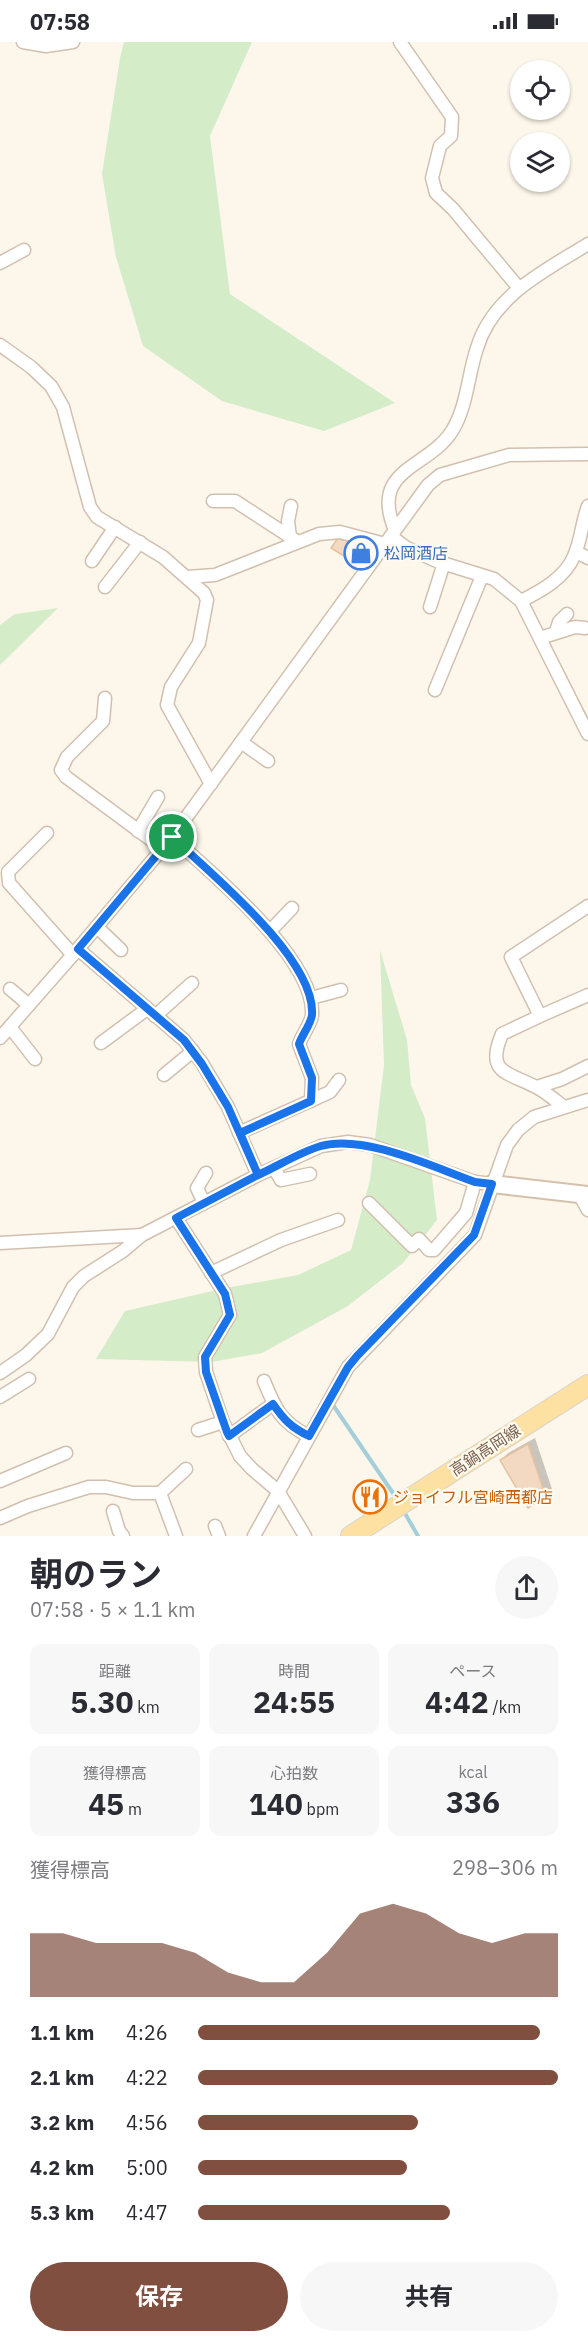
<!DOCTYPE html>
<html lang="ja">
<head>
<meta charset="utf-8">
<style>
  :root { --surface:#fff; --page:#f7f7f7; --text:#2b2b33; --muted:#7c7c81; --accent:#804f3f }
  body { margin:0; font-family:"IBM Plex Sans","Noto Sans JP",sans-serif; background:var(--page); color:var(--text); height:100vh; display:flex; flex-direction:column; font-size:22px; white-space:nowrap }
  * { box-sizing:border-box; margin:0 }
  p { font-size:20px; color:var(--muted) }
  .icon { flex:none; width:33px; height:33px; fill:none; stroke:currentColor; stroke-width:2; stroke-linecap:round; stroke-linejoin:round }
  .map { position:relative; height:1494px; overflow:hidden }
  .details { display:flex; flex-direction:column; background:var(--surface); flex:1 }
  .details>* { flex:none }
  .tools { position:absolute; left:510px; top:18px; display:grid; gap:12px }
  .tools a { display:grid; place-items:center; width:60px; height:60px; border-radius:50%; background:var(--surface); box-shadow:0 2px 4px #0004; font-size:30px }
  .pin { position:absolute; display:grid; place-items:center; width:51px; height:51px; color:#fff; margin:-26px; border:3px solid #fff; border-radius:50%; box-shadow:0 2px 6px #0007 }
  .round { display:grid; place-items:center; flex:none; width:63px; height:63px; border-radius:32px; background:var(--page) }
  .summary { display:flex; align-items:center; justify-content:space-between; height:102px; padding:0 30px }
  h1 { font-size:33px; font-weight:700; line-height:45px }
  .stats { display:grid; grid-template-columns:repeat(3,1fr); gap:9px; height:102px; padding:6px 30px }
  .stats div { display:grid; align-content:center; border-radius:12px; background:var(--page); text-align:center }
  .stats b { font-size:30px; font-weight:700 }
  .stats small { font-size:16px; font-weight:400 }
  .stats p { font-size:16px }
  .chart { height:168px; padding:12px 30px }
  .chart p { display:flex; justify-content:space-between }
  .chart svg { width:100%; height:108px; margin-top:6px; fill:var(--accent); opacity:.7 }
  .button { display:flex; gap:12px; margin-top:auto; padding:12px 30px }
  .button a { flex:1; height:69px; border-radius:36px; background:var(--accent); color:#fff; font-size:24px; font-weight:700; line-height:69px; text-align:center }
  .button a+a { background:var(--page); color:var(--text) }
  ul { padding:0 30px; list-style:none; font-size:20px }
  li { display:grid; grid-template-columns:96px 72px 1fr; align-items:center; height:45px }
  li i { height:15px; border-radius:8px; background:var(--accent) }
  .status { display:flex; justify-content:space-between; align-items:center; height:42px; padding:0 30px; background:var(--surface); direction:ltr }
  .status svg { height:16px; fill:currentColor }
  .map>svg:first-child { display:block }
</style>
</head>
<body>
<div class="status"><b>07:58</b><svg viewBox="0 0 49 12"><path d="M0 12V9h3v3zM5 12V6h3v6zM10 12V3h3v9zM15 12V0h3v12zM26 1h20v11H26zM47 4h2v5h-2z"/></svg></div>
<div class="map">
<svg width="588" height="1494" viewBox="0 0 588 1494">
  <rect width="100%" height="100%" fill="#fdf7eb"/>
  <g fill="#d4ecc8">
    <path d="M124,0H252L210,94L230,252L395,361L324,389L222,359L143,304L116,215L102,132L120,16Z"/>
    <path d="M58,566L0,623V583L15,572Z"/>
    <path d="M380,908L407,998L411,1043L425,1076L437,1178L403,1221L348,1264L262,1311L212,1320L96,1317L125,1269L226,1246L298,1233L351,1208L370,1138L384,1023Z"/>
  </g>
  <g fill="#0003">
    <path d="M346,489L379,501L370,517L339,496Z"/>
    <path d="M535,1396L552,1447L545,1454L501,1418L508,1411Z"/>
  </g>
  <g fill="none" stroke-linecap="round" stroke-linejoin="round">
    <g stroke="#a3ceda" stroke-width="4">
      <path d="M333,1363L397,1457"/>
      <path d="M403,1468L418,1494"/>
    </g>
  </g>
  <g fill="#f3d9c1" stroke="#e6c1a1" stroke-width="1.5">
    <path d="M344,495L351,500L353,497L373,509L363,526L331,506L338,496L342,498Z"/>
    <path d="M528,1402L546,1455L528,1466L500,1418Z"/>
  </g>
  <g fill="none" stroke-linecap="round" stroke-linejoin="round">
    <defs>
      <g id="street">
        <path d="M23,0L46,4L73,0"/>
        <path d="M400,0L452,75L451,94L440,104L432,136L436,151L453,167L518,245"/>
        <path d="M0,221L24,208"/>
        <path d="M0,303L31,325L51,344L63,365L90,465L97,475L163,515L204,551L207,558L199,601L171,645L167,663L211,742"/>
        <path d="M213,459H235L298,500"/>
        <path d="M395,488C369,426 428,427 452,389C467,365 468,333 477,306C493,253 545,229 588,202"/>
        <path d="M391,494L405,505L439,520L494,537L521,559L588,692"/>
        <path d="M290,495L288,479L291,464"/>
        <path d="M576,510L588,516"/>
        <path d="M92,519L115,485"/>
        <path d="M187,535L215,533L319,492L340,490L385,502"/>
        <path d="M105,545L140,500"/>
        <path d="M521,559C541,549 565,536 574,514C581,499 582,480 588,464"/>
        <path d="M430,565L444,521"/>
        <path d="M556,590L559,580L567,572"/>
        <path d="M540,596L575,585L585,586"/>
        <path d="M435,648L482,534"/>
        <path d="M105,656L103,679L67,715L61,728L66,735L162,806"/>
        <path d="M241,700L268,719"/>
        <path d="M138,789L158,755"/>
        <path d="M47,791L8,830L9,841L73,913"/>
        <path d="M172,795C211,831 316,917 312,973C311,982 302,993 299,1002L312,1036L311,1059"/>
        <path d="M588,864L511,915L540,974L588,953"/>
        <path d="M97,885L121,908"/>
        <path d="M271,888L292,866"/>
        <path d="M78,907L184,998L202,1021L228,1065L258,1133"/>
        <path d="M10,947L29,963"/>
        <path d="M311,956L341,948"/>
        <path d="M155,974L192,941"/>
        <path d="M540,974L502,992C485,1032 508,1030 536,1045C546,1050 555,1058 564,1065"/>
        <path d="M10,985L35,1017"/>
        <path d="M0,996L78,907L172,795L428,443L440,433L509,413L588,412"/>
        <path d="M101,1001L147,967"/>
        <path d="M164,1033L193,1009"/>
        <path d="M537,1045L562,1037L588,1024"/>
        <path d="M239,1091L330,1050L339,1038"/>
        <path d="M274,1126L281,1138L310,1132"/>
        <path d="M579,1152L588,1168"/>
        <path d="M204,1161L197,1146L206,1131"/>
        <path d="M369,1161L412,1204L419,1197L429,1208H434L466,1171L475,1140"/>
        <path d="M176,1176L225,1252L230,1273L205,1315L206,1330L223,1380L240,1414L252,1427L278,1449L305,1494"/>
        <path d="M0,1201L142,1193"/>
        <path d="M211,1231L281,1198L338,1178"/>
        <path d="M0,1331L26,1313L48,1292L73,1245L84,1234L123,1209L142,1193L258,1133L321,1104L348,1100L370,1103L475,1140L492,1142"/>
        <path d="M264,1339C275,1366 281,1381 309,1394"/>
        <path d="M0,1355L29,1337"/>
        <path d="M198,1388L223,1380"/>
        <path d="M229,1394L273,1362"/>
        <path d="M0,1439L66,1411"/>
        <path d="M160,1451L186,1427"/>
        <path d="M113,1469L119,1489L123,1494"/>
        <path d="M0,1476L28,1464L89,1445H106L133,1451H160L176,1494"/>
        <path d="M215,1484L219,1494"/>
        <path d="M254,1494L348,1325L475,1193L507,1103L518,1088L534,1075L588,1058"/>
      </g>
      <path id="secondary" d="M492,1142L588,1153"/>
      <path id="primary" d="M351,1494L588,1343"/>
    </defs>
    <use href="#street" stroke="#d1c0af" stroke-width="15"/>
    <use href="#secondary" stroke="#d4c1ad" stroke-width="20"/>
    <use href="#primary" stroke="#dad2cd" stroke-width="22"/>
    <use href="#street" stroke="#fff" stroke-width="12"/>
    <use href="#secondary" stroke="#fff" stroke-width="16"/>
    <use href="#primary" stroke="#fce1a3" stroke-width="20"/>
  </g>
  <g fill="none" stroke-linecap="round" stroke-linejoin="round">
    <defs>
      <path id="route" d="M172,795L78,907L184,998L202,1022L228,1065L258,1133L176,1176L225,1252L230,1273L205,1315L206,1330L227,1390L229,1394L273,1362C284,1378 292,1386 309,1394L348,1325L357,1314L474,1193L492,1142L475,1140C433,1125 364,1092 321,1104C300,1110 278,1124 258,1133L240,1091L311,1059L312,1036L299,1002C302,993 311,982 312,973C316,917 210,831 172,795"/>
    </defs>
    <use href="#route" stroke="#fff" stroke-width="12"/>
    <use href="#route" stroke="#1a73e8" stroke-width="8"/>
  </g>
  <defs>
    <symbol id="shop-ring" viewBox="-11 -11 22 22"><circle r="9.5" fill="#fffbf2" stroke="#3f7fe0" stroke-width="1.5"/><path d="M-5-2.5h2.3a2.7 3.5 0 0 1 5.4 0H5L5.5 6h-11ZM-1.5-2.5h3a1.5 2.3 0 0 0-3 0Z" fill="#3f7fe0"/></symbol>
    <symbol id="restaurant-ring" viewBox="-11 -11 22 22"><circle r="9.5" fill="#fffbf2" stroke="#e8710a" stroke-width="1.5"/><path d="M-5-6h1v4h1v-4h1v4h1v-4h1v5L-1.5 .5V6h-2V.5L-5-1ZM5-6V6H3V1.5H1.5Q1.5-4 5-6Z" fill="#e8710a"/></symbol>
  </defs>
  <g fill-rule="evenodd">
    <use href="#shop-ring" x="342" y="492" width="38" height="38"/>
    <use href="#restaurant-ring" x="351" y="1436" width="38" height="38"/>
  </g>
  <g text-anchor="middle" dominant-baseline="central" stroke-width="4.5" stroke-linejoin="round" paint-order="stroke">
    <g font-size="16" fill="#366cbe" stroke="#fffbf2" text-anchor="start">
      <text x="384" y="511">松岡酒店</text>
    </g>
    <g font-size="16" fill="#7a604c" stroke="#fffbf2">
      <text transform="translate(485 1408) rotate(-33)">高鍋高岡線</text>
    </g>
    <g font-size="16" fill="#c56008" stroke="#fffbf2" text-anchor="start">
      <text x="393" y="1455">ジョイフル宮崎西都店</text>
    </g>
  </g>
</svg>
<div class="tools">
<a><svg class="icon" aria-label="locate" viewBox="0 0 24 24"><circle cx="12" cy="12" r="6"/><path d="M12 2v4M12 18v4M2 12h4M18 12h4"/></svg></a>
<a><svg class="icon" aria-label="layers" viewBox="0 0 24 24"><path d="M12 4l9 5-9 5-9-5zM3 14l9 5 9-5"/></svg></a>
</div>
<div class="pin" style="left:172px;top:795px;background:#1e9e55"><svg class="icon" aria-label="arrive" viewBox="0 0 24 24"><path d="M6 21V4h12l-3 4 3 4H6"/></svg></div>
</div>
<section class="details">
<div class="summary"><div><h1>朝のラン</h1><p>07:58 · 5 × 1.1 km</p></div><a class="round"><svg class="icon" aria-label="share" viewBox="0 0 24 24"><path d="M12 15V3M7 8l5-5 5 5M5 13v7h14v-7"/></svg></a></div>
<div class="stats">
<div><p>距離</p><b>5.30<small> km</small></b></div>
<div><p>時間</p><b>24:55</b></div>
<div><p>ペース</p><b>4:42<small> /km</small></b></div>
</div>
<div class="stats">
<div><p>獲得標高</p><b>45<small> m</small></b></div>
<div><p>心拍数</p><b>140<small> bpm</small></b></div>
<div><p>kcal</p><b>336</b></div>
</div>
<div class="chart"><p><span>獲得標高</span>298–306 m</p>
<svg viewBox="0 0 160 44" preserveAspectRatio="none"><path d="M0 44V18L10 18L20 22L30 22L40 22L50 26L60 34L70 38L80 38L90 26L100 10L110 6L120 10L130 18L140 22L150 18L160 18V44z"/></svg>
</div>
<ul>
<li><b>1.1 km</b>4:26<i style="width:95%"></i></li>
<li><b>2.1 km</b>4:22<i style="width:100%"></i></li>
<li><b>3.2 km</b>4:56<i style="width:61%"></i></li>
<li><b>4.2 km</b>5:00<i style="width:58%"></i></li>
<li><b>5.3 km</b>4:47<i style="width:70%"></i></li>
</ul>
<div class="button"><a>保存</a><a>共有</a></div>
</section>
</body>
</html>
